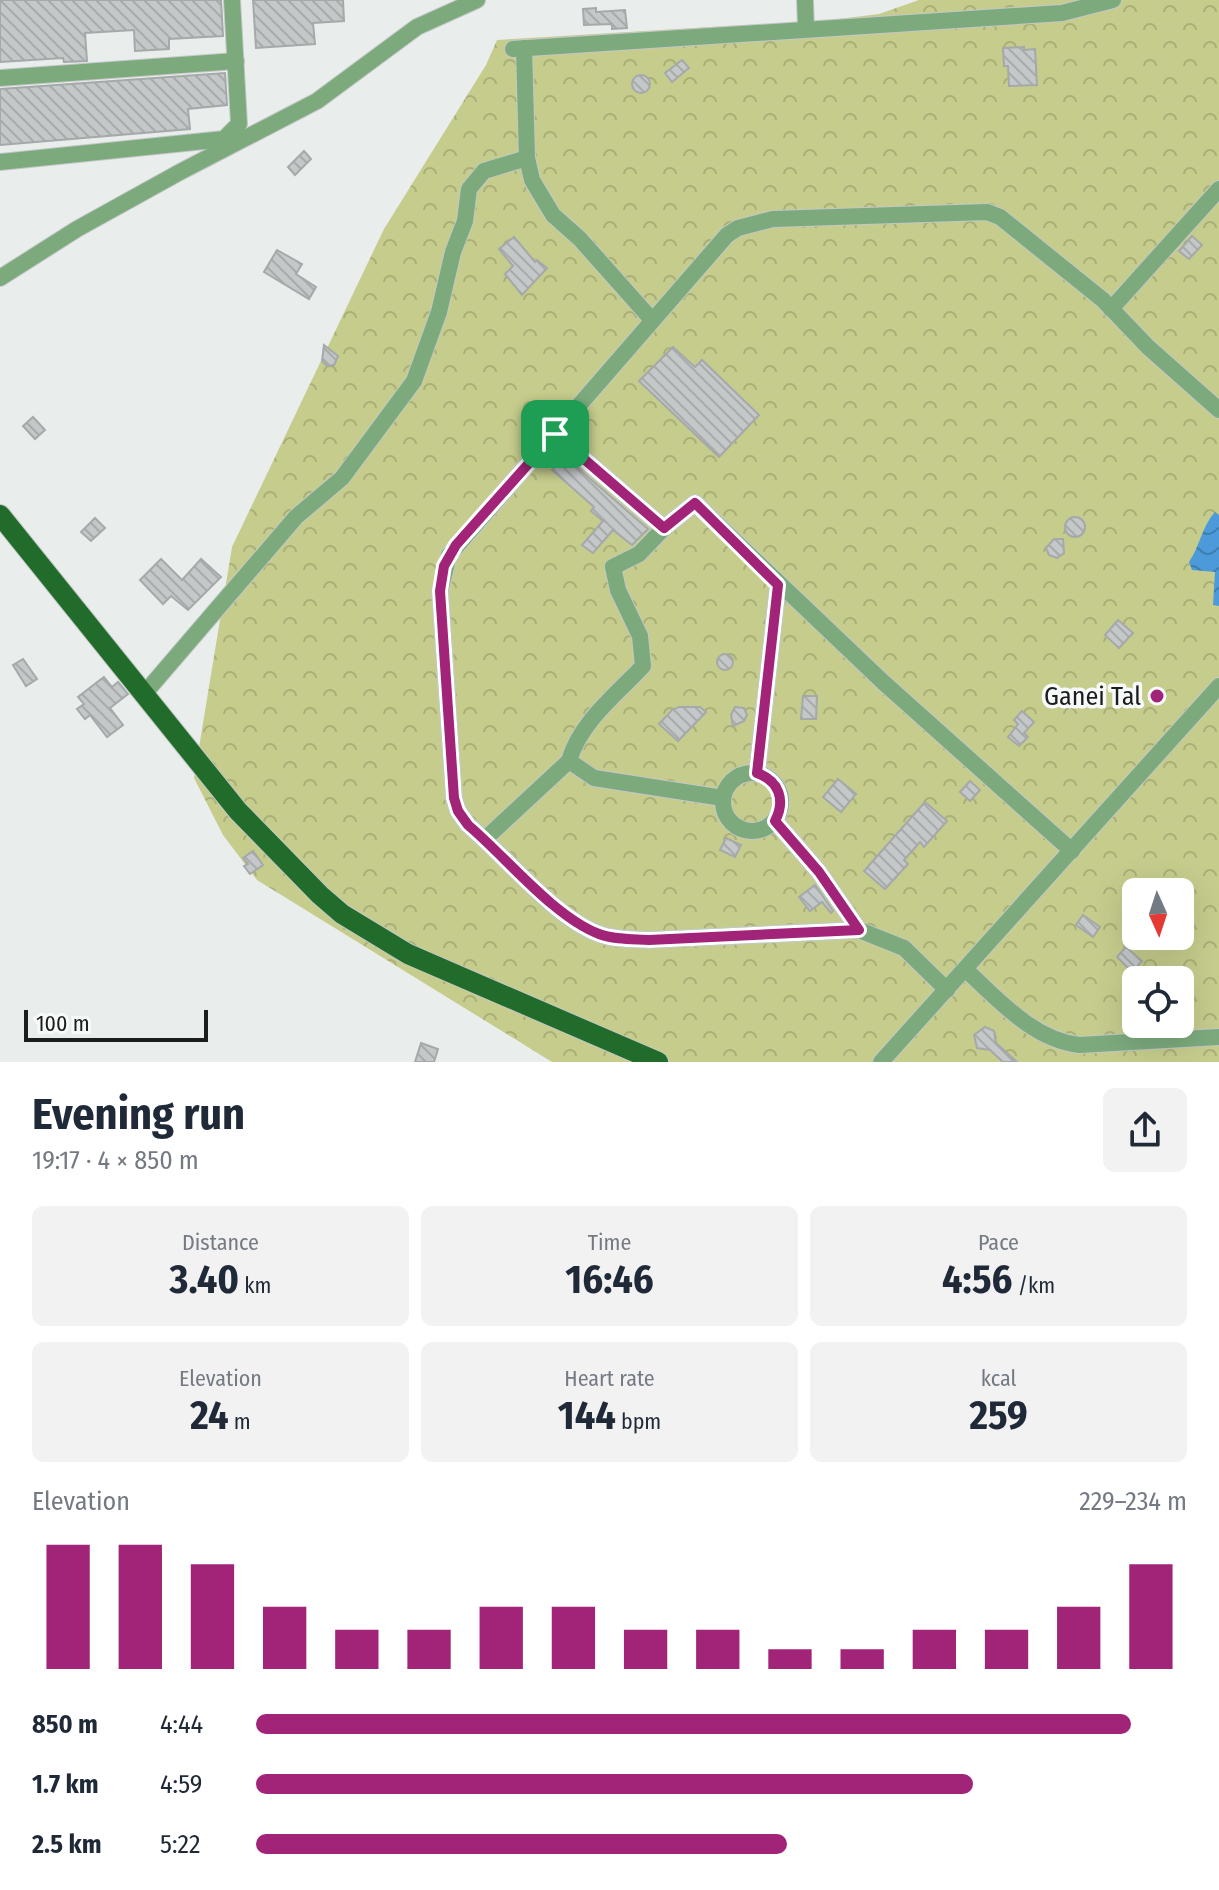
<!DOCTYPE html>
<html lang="en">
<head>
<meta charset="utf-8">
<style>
  :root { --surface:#fff; --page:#f2f2f3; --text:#1f2937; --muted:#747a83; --accent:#a12478 }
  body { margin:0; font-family:"Fira Sans Condensed",sans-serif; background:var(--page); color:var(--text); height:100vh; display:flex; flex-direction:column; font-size:30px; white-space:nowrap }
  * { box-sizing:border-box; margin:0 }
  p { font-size:26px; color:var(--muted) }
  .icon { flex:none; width:44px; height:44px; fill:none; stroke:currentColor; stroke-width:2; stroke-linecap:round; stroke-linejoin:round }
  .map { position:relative; height:1062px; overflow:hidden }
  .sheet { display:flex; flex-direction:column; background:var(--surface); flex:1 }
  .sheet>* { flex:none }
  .needle { width:52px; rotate:177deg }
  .fabs { position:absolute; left:1122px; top:878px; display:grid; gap:16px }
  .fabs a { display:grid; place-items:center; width:72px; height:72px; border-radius:12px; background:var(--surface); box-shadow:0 8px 32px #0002; font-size:40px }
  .scale { position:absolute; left:24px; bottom:20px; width:184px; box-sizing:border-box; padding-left:8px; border:4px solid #1c1e1d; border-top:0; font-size:22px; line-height:28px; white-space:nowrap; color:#1c1e1d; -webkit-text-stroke:6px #f6faf9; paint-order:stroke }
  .pin { position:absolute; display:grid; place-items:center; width:68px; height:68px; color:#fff; margin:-34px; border-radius:16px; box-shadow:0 4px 12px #0006 }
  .round { display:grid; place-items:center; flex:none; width:84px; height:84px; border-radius:12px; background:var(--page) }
  .summary { display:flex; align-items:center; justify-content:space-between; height:136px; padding:0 32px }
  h1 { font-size:44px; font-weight:700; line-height:60px }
  .figures { display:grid; grid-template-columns:repeat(3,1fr); gap:12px; height:136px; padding:8px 32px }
  .figures div { display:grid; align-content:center; border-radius:12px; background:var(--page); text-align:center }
  .figures b { font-size:40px; font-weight:700 }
  .figures small { font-size:22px; font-weight:400 }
  .figures p { font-size:22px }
  .chart { height:224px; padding:16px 32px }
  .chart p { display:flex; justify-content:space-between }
  .chart svg { width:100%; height:144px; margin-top:8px; stroke:var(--accent); stroke-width:6 }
  ul { padding:0 32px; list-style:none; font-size:26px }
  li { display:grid; grid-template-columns:128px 96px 1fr; align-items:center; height:60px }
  li i { height:20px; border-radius:10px; background:var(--accent) }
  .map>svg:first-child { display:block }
</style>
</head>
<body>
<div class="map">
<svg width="1219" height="1062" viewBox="0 0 1219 1062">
  <defs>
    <pattern id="park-crowns" width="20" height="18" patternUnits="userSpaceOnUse" patternTransform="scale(2)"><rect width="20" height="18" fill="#c6cc8c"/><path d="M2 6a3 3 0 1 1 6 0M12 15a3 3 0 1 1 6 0" fill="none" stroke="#aaaf78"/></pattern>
    <pattern id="water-waves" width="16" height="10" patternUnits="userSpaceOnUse" patternTransform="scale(2)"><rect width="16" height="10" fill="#4c9ad9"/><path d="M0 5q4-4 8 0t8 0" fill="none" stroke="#3e7daf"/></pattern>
    <pattern id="building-back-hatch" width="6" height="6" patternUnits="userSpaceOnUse" patternTransform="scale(2)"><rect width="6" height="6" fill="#c4c8c9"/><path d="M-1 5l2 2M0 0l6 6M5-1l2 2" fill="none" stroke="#a8abac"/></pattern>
  </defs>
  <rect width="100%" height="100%" fill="#e9edec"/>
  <path fill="url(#park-crowns)" fill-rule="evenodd" d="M919,0H1219V1062H552L257,880L223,835L194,778L232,547L384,229L486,65L497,40L744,25H790L879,14ZM1136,892H1180V936H1136ZM1136,980H1180V1024H1136Z"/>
  <path fill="url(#water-waves)" d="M1215,512L1219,515V606L1213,605L1215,572L1192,570L1189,562C1200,546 1202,526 1215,512Z"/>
  <g fill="url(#building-back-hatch)" stroke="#a5a9aa" stroke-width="2">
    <path d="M0,0H221L223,36L169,39V49L135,51L134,30L85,33L87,61L64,62L63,58L0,62Z"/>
    <path d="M253,0H343L344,21L313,23L315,44L256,48Z"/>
    <path d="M596,8V12L625,10L627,28L612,29V24L584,25L583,9Z"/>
    <path d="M1024,47V50L1035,49L1037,85L1009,86L1008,66H1004L1003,48Z"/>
    <path d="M682,60L689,68L672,82L665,73Z"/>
    <path d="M225,73L227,105L188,109L190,129L0,145V89Z"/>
    <circle cx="641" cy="84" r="9"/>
    <path d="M304,151L311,159L295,175L288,167Z"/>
    <path d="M1192,236L1202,245L1189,259L1179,251Z"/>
    <path d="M514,237L535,262L537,260L547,268L522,295L505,274L513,266L499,249Z"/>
    <path d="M277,250L302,264L296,274L316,287L309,299L264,272Z"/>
    <path d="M324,345L338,356L334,365L327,366L322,361Z"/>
    <path d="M673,347L695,367L702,360L759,415L719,457L639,381Z"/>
    <path d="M33,417L45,430L35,439L23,426Z"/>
    <path d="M564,456L648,529L632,545L613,530L593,553L582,545L603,521L591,511L594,507L552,470Z"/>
    <circle cx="1075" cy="527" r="10"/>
    <path d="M95,518L105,528L91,541L81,532Z"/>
    <path d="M1054,539H1063L1064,553L1057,558L1049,555L1046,548Z"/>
    <path d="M161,559L182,580L201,559L221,577L188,610L171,596L163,604L140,580Z"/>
    <path d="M1118,620L1133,633L1119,648L1105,635Z"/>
    <circle cx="725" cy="662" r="8"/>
    <path d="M23,659L37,679L26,686L13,665Z"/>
    <path d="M104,677L112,687L118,682L128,694L110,708L123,725L107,737L90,715L85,719L77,709L84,704L78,697Z"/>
    <path d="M803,696H817L816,719H801Z"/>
    <path d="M679,707H700L706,712L678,741L659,724L672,710Z"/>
    <path d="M735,707L744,708L747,715L744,721L733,726L731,715Z"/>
    <path d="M1022,711L1034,722L1024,733L1028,737L1019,746L1008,737L1018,724L1014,720Z"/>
    <path d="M838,779L856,794L841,812L823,797Z"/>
    <path d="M970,781L980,790L970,801L960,792Z"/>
    <path d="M925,802L947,821L924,847L920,842L904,860L908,864L885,889L864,871Z"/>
    <path d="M726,838L741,845L735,857L720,850Z"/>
    <path d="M253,851L263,865L250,874L244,866L248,864L243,858Z"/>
    <path d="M815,885L833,911L831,913L822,902L810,911L799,897Z"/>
    <path d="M1083,915L1100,927L1093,937L1076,925Z"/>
    <path d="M1126,947L1142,961L1132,972L1117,957Z"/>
    <path d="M985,1027L994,1031L996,1043L1017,1062H1003L990,1050L977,1048L974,1035Z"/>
    <path d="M421,1043L438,1049L434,1062H415Z"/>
  </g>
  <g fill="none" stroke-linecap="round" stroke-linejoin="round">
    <defs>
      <g id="minor">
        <path d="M805,0L806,28"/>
        <path d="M524,48L527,158L532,180L553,215L580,239L652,320"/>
        <path d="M513,49L1062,13L1113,0"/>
        <path d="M0,78L236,61"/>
        <path d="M0,162L224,139L239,124L232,0"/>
        <path d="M0,278L77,229L180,172L317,101L417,27L477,0"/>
        <path d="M1111,309L1219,189"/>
        <path d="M555,434L664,528L695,503L883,682L1072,851"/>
        <path d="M144,694L296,517L342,478L414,381L439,312L453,252L465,221L469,189L484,171L527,158"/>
        <path d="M569,761C580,722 616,695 643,666L640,636L618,590L613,567L639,554L664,528"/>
        <circle cx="752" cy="802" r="29"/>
        <path d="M757,773L778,585"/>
        <path d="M775,821L819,872L859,930"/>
        <path d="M485,839L569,761L594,778L723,798"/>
        <path d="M966,970C999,1000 1032,1039 1079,1045L1219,1037"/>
        <path d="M947,990L904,948L859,930L649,940C633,939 615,940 599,934C553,917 507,857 468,825L458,811L454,798L440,591L449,555L727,235L738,228L773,219L987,212L1000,217L1103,300L1148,347L1219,410"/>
        <path d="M881,1062L1219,686"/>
      </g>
      <path id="major" d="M0,515L238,811L320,895L342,914L408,954L658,1062"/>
    </defs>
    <use href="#minor" stroke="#c4c8c7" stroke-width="18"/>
    <use href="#major" stroke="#c4c8c7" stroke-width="22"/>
    <use href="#minor" stroke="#7caa7d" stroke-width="16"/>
    <use href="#major" stroke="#216c2b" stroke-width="20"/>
  </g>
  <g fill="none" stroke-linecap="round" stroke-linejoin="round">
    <defs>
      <path id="route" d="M555,434L664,528L695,503L778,585L757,773C779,781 786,800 775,821L819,872L859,930L649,940C633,939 615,940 599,934C554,917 506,857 468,825L458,811L454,798L440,591L444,566L456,545Z"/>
    </defs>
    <use href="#route" stroke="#fff" stroke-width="16"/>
    <use href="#route" stroke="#a12478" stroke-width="10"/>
  </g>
  <circle fill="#a12478" stroke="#f6faf9" stroke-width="3" cx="1157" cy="696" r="8"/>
  <g text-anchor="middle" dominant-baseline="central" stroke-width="7" stroke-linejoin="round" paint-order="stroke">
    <g font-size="26" fill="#1c1e1d" stroke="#f6faf9" text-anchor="end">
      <text x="1141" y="696">Ganei Tal</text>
    </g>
  </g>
</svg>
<div class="fabs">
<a><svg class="needle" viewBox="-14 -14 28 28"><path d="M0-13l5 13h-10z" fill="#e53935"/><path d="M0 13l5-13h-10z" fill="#747a83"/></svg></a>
<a><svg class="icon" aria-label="locate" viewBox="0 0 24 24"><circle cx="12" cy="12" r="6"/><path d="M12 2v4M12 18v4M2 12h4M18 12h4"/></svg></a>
</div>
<div class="scale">100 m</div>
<div class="pin" style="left:555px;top:434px;background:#1e9e55"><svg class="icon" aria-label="arrive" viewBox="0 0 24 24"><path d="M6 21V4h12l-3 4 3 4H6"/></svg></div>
</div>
<section class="sheet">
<div class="summary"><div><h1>Evening run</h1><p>19:17 · 4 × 850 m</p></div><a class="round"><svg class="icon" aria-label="share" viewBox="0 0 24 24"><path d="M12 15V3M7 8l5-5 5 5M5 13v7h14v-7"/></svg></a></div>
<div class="figures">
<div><p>Distance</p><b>3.40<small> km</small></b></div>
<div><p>Time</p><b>16:46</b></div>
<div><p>Pace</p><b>4:56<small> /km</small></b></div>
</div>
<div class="figures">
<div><p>Elevation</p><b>24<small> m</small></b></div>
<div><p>Heart rate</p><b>144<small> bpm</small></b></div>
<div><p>kcal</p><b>259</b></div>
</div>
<div class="chart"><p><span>Elevation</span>229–234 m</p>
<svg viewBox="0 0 160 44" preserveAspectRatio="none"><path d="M5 44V6M15 44V6M25 44V12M35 44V25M45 44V32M55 44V32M65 44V25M75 44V25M85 44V32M95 44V32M105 44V38M115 44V38M125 44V32M135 44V32M145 44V25M155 44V12"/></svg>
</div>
<ul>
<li><b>850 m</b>4:44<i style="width:94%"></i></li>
<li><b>1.7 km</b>4:59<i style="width:77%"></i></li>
<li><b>2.5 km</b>5:22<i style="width:57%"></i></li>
</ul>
</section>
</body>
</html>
